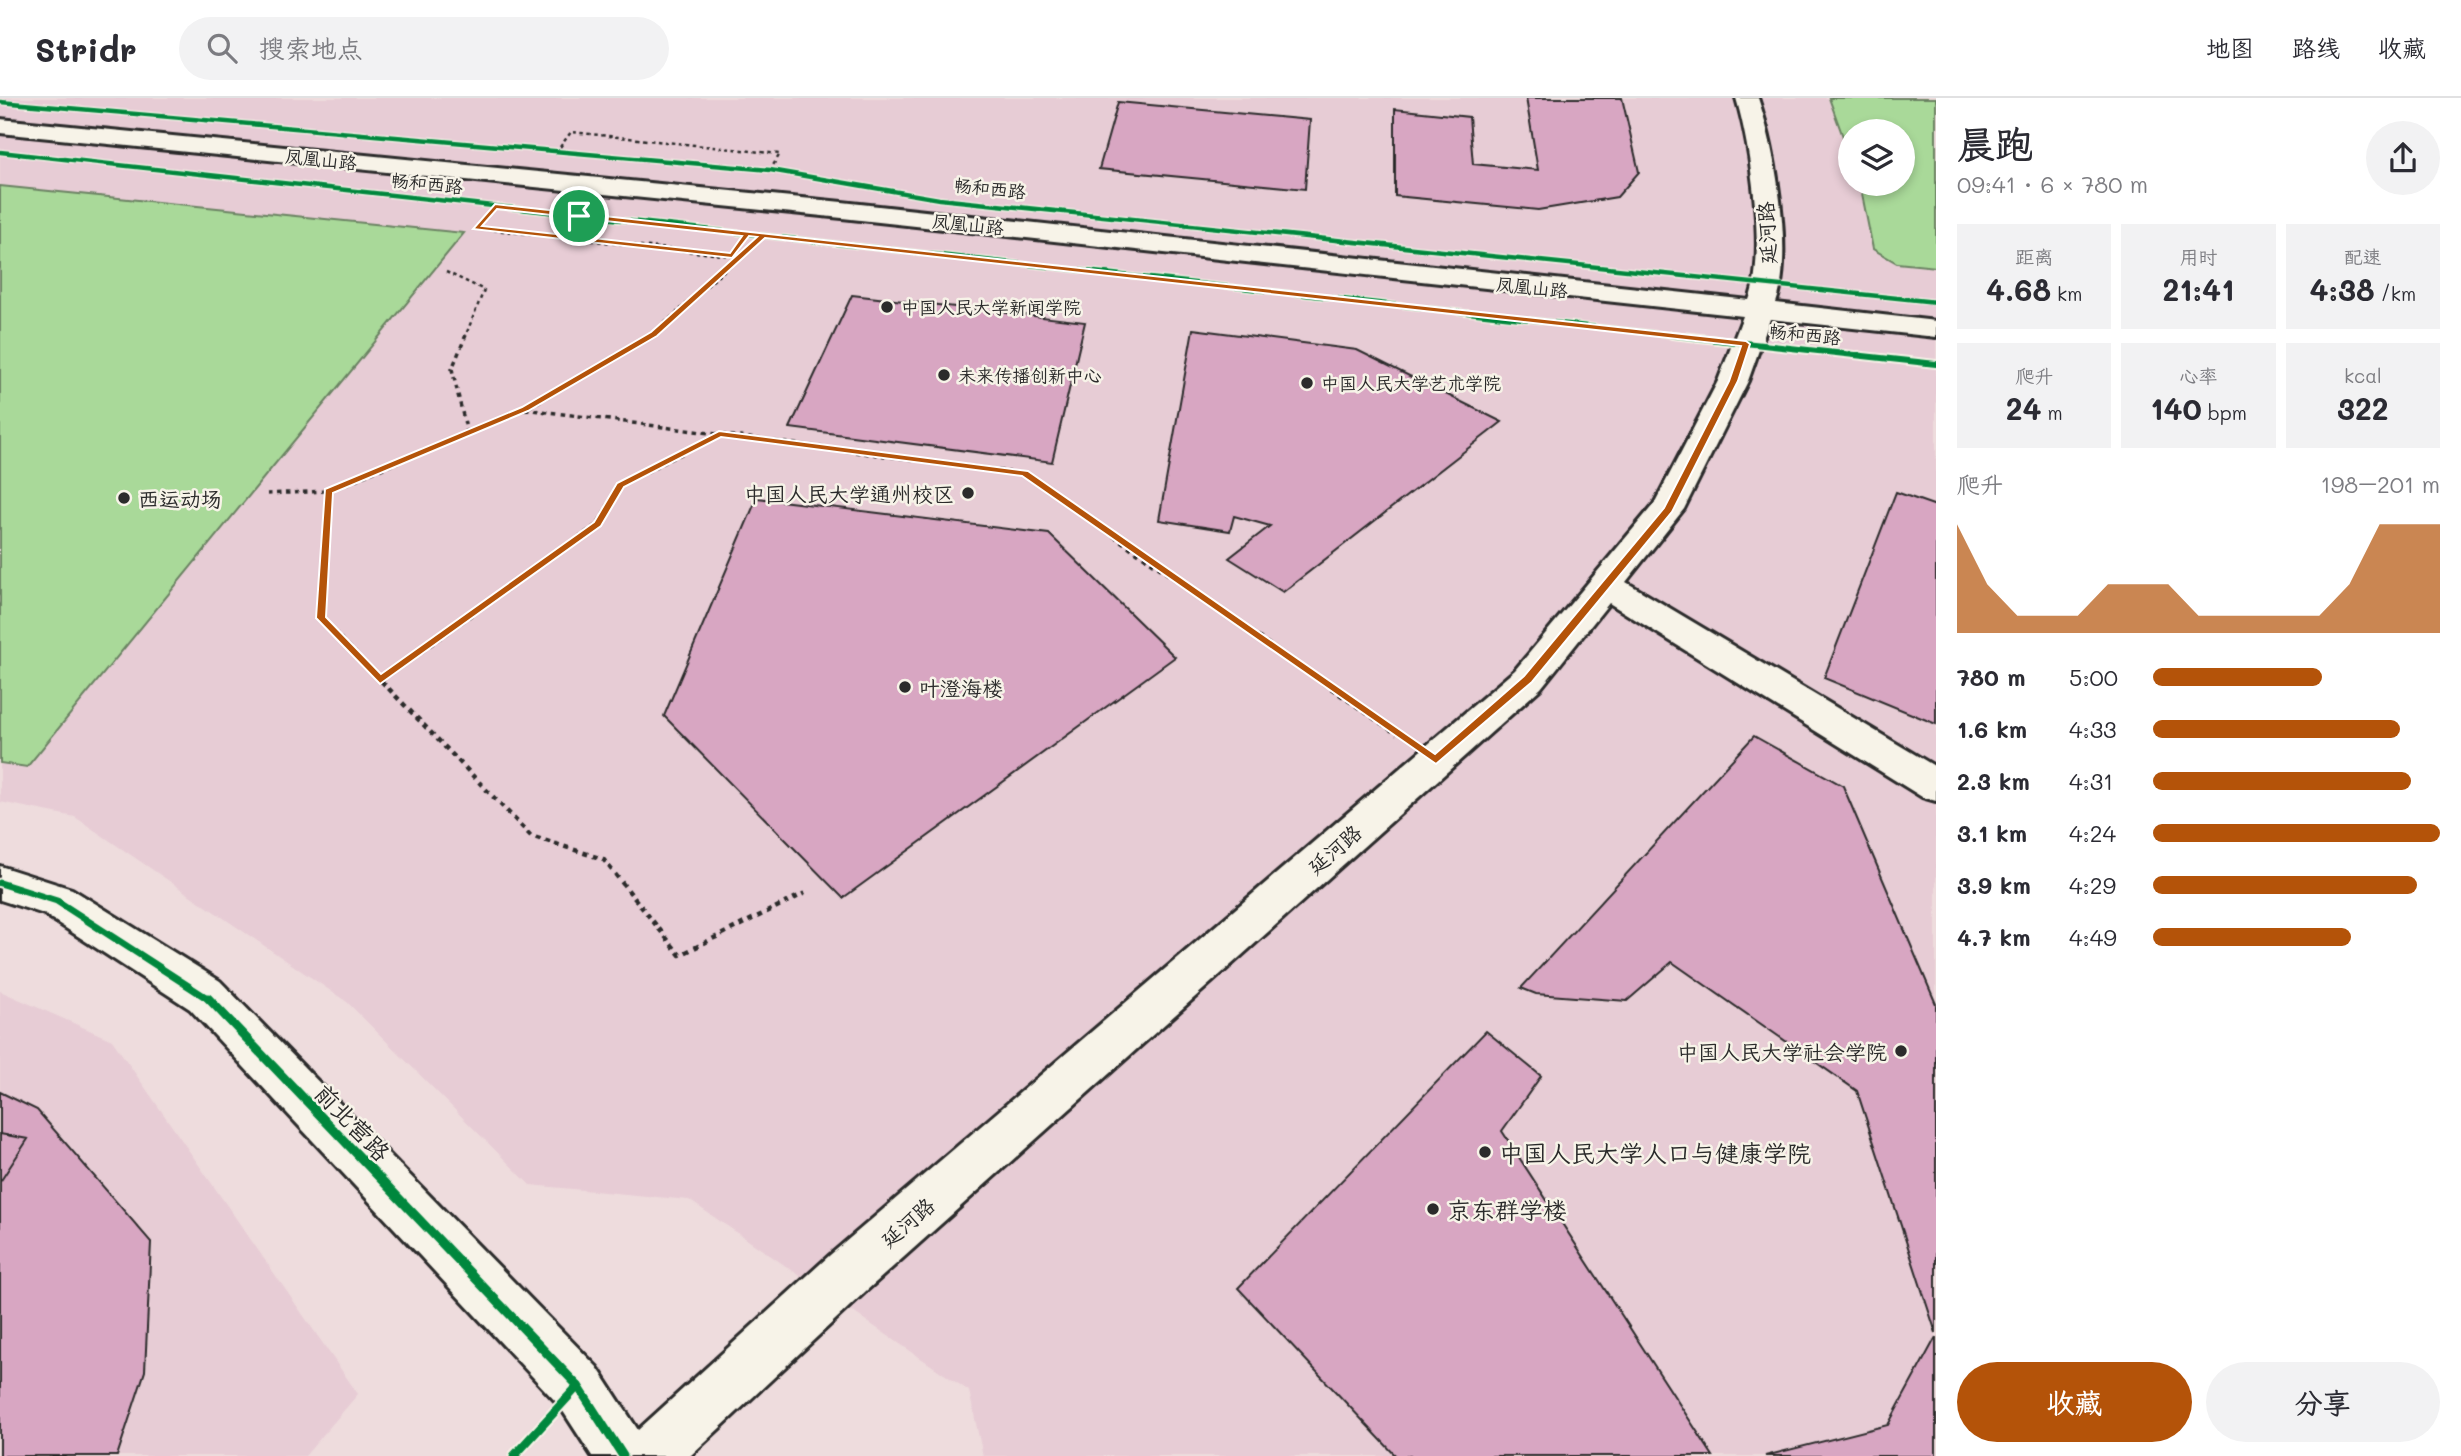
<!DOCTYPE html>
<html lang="zh">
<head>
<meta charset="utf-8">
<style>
  :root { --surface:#fff; --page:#f2f2f3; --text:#2b2b33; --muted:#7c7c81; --line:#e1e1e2; --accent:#b45309 }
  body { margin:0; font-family:Mali,"LXGW WenKai TC",sans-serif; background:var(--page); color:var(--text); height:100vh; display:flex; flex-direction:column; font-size:26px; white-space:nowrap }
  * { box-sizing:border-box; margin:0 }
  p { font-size:23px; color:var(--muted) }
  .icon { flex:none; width:38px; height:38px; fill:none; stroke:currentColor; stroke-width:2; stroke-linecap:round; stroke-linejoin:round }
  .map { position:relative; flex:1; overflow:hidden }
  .drawer { display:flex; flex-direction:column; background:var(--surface); width:525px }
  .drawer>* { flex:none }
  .fabs { position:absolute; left:1838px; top:21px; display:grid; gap:14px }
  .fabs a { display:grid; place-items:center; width:77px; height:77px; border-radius:50%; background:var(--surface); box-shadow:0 4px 10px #0003; font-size:35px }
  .pin { position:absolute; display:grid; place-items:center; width:60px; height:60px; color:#fff; margin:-30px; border:4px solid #fff; border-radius:50%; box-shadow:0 2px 7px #0007 }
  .round { display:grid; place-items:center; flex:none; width:74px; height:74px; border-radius:37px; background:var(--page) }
  .head { display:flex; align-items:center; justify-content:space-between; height:119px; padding:0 21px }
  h1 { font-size:38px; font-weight:700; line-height:52px }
  .figures { display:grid; grid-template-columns:repeat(3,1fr); gap:10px; height:119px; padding:7px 21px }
  .figures div { display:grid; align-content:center; border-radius:0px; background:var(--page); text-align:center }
  .figures b { font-size:30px; font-weight:700 }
  .figures small { font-size:19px; font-weight:400 }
  .figures p { font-size:19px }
  .chart { height:196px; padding:14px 21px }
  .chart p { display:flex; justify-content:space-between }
  .chart svg { width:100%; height:126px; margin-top:7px; fill:var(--accent); opacity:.7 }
  .action { display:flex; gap:14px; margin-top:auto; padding:14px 21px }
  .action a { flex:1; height:80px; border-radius:42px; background:var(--accent); color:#fff; font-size:28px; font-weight:700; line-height:80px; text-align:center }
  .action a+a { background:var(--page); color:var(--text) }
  ul { padding:0 21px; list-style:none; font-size:23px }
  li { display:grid; grid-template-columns:112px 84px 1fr; align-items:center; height:52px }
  li i { height:18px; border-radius:9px; background:var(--accent) }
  header { display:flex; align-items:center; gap:42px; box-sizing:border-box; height:98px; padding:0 35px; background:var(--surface); border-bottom:2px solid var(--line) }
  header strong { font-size:33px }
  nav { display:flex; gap:38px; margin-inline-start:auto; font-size:24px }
  .search { width:490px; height:63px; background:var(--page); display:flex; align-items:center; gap:18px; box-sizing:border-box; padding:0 24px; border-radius:38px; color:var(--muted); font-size:26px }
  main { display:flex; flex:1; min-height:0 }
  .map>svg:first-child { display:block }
</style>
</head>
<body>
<header>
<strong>Stridr</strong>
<div class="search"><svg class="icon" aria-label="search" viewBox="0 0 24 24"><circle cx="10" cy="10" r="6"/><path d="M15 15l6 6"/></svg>搜索地点</div>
<nav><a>地图</a><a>路线</a><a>收藏</a></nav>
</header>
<main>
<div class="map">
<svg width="1936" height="1358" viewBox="0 0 1936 1358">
  <rect width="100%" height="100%" fill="#eedcdd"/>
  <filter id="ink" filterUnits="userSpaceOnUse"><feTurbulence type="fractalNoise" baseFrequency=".0143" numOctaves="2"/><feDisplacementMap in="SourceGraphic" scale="14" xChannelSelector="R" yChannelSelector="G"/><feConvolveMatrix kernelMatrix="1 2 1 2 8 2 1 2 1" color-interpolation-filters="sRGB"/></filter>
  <g filter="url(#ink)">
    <g fill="#e7ccd5" fill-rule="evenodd">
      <path d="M0,0H1936V1358H983L969,1293L689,1102L530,1087L347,904L75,719L0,704ZM1850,33H1902V86H1850Z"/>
      <path d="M0,893L112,942L358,1296L305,1358H0Z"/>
    </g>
    <g fill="#a9d999" stroke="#6a8262" stroke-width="2">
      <path d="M1829,0H1936V169L1897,165L1873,151L1860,86H1902V33H1850V58Z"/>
      <path d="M0,88L464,135L27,669L0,665Z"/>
    </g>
    <g fill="#d8a6c2" stroke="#2b2b2b" stroke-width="2">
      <path d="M1526,0H1622L1639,74L1617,99L1538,112L1395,98V11L1469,19L1473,66L1538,72Z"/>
      <path d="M1118,4L1310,22L1305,91L1099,71Z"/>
      <path d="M852,197L1085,224L1052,364L790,330Z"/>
      <path d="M1193,231L1357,252L1502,324L1283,494L1229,460L1270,428L1234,418L1230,433L1159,422Z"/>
      <path d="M1896,394L1936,408V626L1824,580Z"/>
      <path d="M757,400L1049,436L1175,559L843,800L664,618Z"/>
      <path d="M1754,638L1843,688L1936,906V1235L1857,993L1672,864L1627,903L1536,896L1521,890Z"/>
      <path d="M1486,933L1541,978L1502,1033L1713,1358H1396L1238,1190Z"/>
      <path d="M0,994L37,1012L151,1144L145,1273L117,1358H0Z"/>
      <path d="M0,1036L28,1041L0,1084Z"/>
      <path d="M1936,1239V1358H1765L1888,1327Z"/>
    </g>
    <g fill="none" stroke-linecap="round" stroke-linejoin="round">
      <defs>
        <path id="minor" d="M1736,0H1758C1775,50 1794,156 1776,205L1936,223V239L1770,221L1748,283L1684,411L1626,484L1936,669V703L1922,699L1609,505L1541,590L866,1193L690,1358H592L559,1307L190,911L44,816L0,802V768L72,791L220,883L597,1269L638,1332L830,1157L1515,572L1654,406L1718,283L1743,218L842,120L0,35V21L842,104L1749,202C1767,156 1750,47 1736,0Z"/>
      </defs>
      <use href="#minor" stroke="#2b2b2b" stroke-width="6"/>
      <g stroke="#2b2b2b" stroke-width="2.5" stroke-dasharray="3.5 3.5" stroke-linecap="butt">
        <path d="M560,49L571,34L780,56L772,69"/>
        <path d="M492,112L476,130L732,158L746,137"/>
        <path d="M446,174L484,192L465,239"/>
        <path d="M649,239L762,139"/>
      </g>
      <g stroke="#2b2b2b" stroke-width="3.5" stroke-dasharray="4.5 4.5" stroke-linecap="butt">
        <path d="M466,237L452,271L467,335"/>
        <path d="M525,311L1025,376L1252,535"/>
        <path d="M328,393L321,520L335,535"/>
        <path d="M267,396L328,393L525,311L652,237"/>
        <path d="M446,535L598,426L620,387L718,337"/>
      </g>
      <g stroke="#2b2b2b" stroke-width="4.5" stroke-dasharray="5 5" stroke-linecap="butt">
        <path d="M333,533L531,738L603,761L680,857L805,795"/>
        <path d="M1249,533L1397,636"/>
        <path d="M380,582L449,533"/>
      </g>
      <use href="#minor" fill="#f7f3e8" fill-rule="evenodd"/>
      <defs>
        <g id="cycleway-far3">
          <path d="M0,4L770,72L939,101L1936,204"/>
          <path d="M0,54L1688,239"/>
        </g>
        <path id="cycleway-far2" d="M1672,237L1936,266"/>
        <path id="cycleway-far1" d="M0,785L57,803L210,902"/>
        <g id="cycleway">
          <path d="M208,900L578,1288L623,1358"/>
          <path d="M514,1358L578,1288"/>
        </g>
      </defs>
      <use href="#cycleway-far3" stroke="#f7f3e8" stroke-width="7"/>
      <use href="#cycleway-far2" stroke="#f7f3e8" stroke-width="10"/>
      <use href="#cycleway-far1" stroke="#f7f3e8" stroke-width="11"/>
      <use href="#cycleway" stroke="#f7f3e8" stroke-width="13"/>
      <use href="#cycleway-far3" stroke="#00873e" stroke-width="4.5"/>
      <use href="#cycleway-far2" stroke="#00873e" stroke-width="6"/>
      <use href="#cycleway-far1" stroke="#00873e" stroke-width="7"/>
      <use href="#cycleway" stroke="#00873e" stroke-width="9"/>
    </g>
  </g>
  <path fill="#b45309" stroke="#fff" stroke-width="2" fill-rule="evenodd" d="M495,106L1746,243L1750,246L1738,283L1672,414L1532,584L1436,666L1022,378L721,339L624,389L601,428L380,586L316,520L325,391L522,309L651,234L757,139L749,138L732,160L473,131ZM497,111L742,138L730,155L482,128ZM765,140L1741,248L1729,283L1664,410L1524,578L1435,656L1028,373L719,333L617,385L594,424L381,576L326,519L333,395L528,313L657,238Z"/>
  <g fill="#2b2b2b" stroke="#f7f3e8" stroke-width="2.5">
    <circle cx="887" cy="209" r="7"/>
    <circle cx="944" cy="277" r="7"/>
    <circle cx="1307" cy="285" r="7"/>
    <circle cx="968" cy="395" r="7"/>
    <circle cx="124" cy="400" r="7"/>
    <circle cx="905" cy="589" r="7"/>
    <circle cx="1901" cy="953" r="7"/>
    <circle cx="1485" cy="1054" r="7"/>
    <circle cx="1433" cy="1111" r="7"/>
  </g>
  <g text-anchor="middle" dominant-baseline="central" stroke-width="5" stroke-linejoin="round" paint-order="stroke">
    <g font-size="18" fill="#2b2b2b" stroke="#f7f3e8">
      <text transform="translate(321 61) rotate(6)">凤凰山路</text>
      <text transform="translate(427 85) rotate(6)">畅和西路</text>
      <text transform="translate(990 90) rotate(6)">畅和西路</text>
      <text transform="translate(968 126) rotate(6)">凤凰山路</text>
      <text transform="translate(1532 189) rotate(6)">凤凰山路</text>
      <text transform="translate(1805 236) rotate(6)">畅和西路</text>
    </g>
    <g font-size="18" fill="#2b2b2b" stroke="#f7f3e8" text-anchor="start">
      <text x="901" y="209">中国人民大学新闻学院</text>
      <text x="958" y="277">未来传播创新中心</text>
      <text x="1321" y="285">中国人民大学艺术学院</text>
    </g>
    <g font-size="21" fill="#2b2b2b" stroke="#f7f3e8">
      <text transform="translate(1766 135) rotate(-93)">延河路</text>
      <text transform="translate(1334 751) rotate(-41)">延河路</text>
      <text transform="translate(907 1124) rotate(-41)">延河路</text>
    </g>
    <g font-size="21" fill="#2b2b2b" stroke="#f7f3e8" text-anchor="end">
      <text x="954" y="395">中国人民大学通州校区</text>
      <text x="138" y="400" text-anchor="start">西运动场</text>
      <text x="919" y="589" text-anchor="start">叶澄海楼</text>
      <text x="1887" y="953">中国人民大学社会学院</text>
    </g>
    <g font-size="24" fill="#2b2b2b" stroke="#f7f3e8">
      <text transform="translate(353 1024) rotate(46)">前北营路</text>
    </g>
    <g font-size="24" fill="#2b2b2b" stroke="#f7f3e8" text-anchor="start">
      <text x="1499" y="1054">中国人民大学人口与健康学院</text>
      <text x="1447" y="1111">京东群学楼</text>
    </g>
  </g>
</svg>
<div class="fabs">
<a><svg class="icon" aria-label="layers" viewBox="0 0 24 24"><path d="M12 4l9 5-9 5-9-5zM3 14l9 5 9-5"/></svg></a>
</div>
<div class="pin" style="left:579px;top:118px;background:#1e9e55"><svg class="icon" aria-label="arrive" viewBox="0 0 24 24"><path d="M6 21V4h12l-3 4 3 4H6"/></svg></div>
</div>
<section class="drawer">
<div class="head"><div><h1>晨跑</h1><p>09:41 · 6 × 780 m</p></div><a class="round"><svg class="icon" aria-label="share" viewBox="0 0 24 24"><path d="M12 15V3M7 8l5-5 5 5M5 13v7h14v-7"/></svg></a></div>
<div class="figures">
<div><p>距离</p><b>4.68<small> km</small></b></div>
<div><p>用时</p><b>21:41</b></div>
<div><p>配速</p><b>4:38<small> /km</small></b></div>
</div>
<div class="figures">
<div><p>爬升</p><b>24<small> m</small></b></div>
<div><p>心率</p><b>140<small> bpm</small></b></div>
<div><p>kcal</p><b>322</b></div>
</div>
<div class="chart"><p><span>爬升</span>198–201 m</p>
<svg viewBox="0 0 160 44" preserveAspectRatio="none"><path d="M0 44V6L10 27L20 38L30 38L40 38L50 27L60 27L70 27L80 38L90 38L100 38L110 38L120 38L130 27L140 6L150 6L160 6V44z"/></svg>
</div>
<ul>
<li><b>780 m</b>5:00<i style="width:59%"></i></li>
<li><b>1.6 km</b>4:33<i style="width:86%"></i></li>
<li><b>2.3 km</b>4:31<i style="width:90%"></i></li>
<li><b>3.1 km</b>4:24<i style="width:100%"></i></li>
<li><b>3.9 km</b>4:29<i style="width:92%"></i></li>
<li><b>4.7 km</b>4:49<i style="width:69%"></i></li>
</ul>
<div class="action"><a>收藏</a><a>分享</a></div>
</section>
</main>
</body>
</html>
